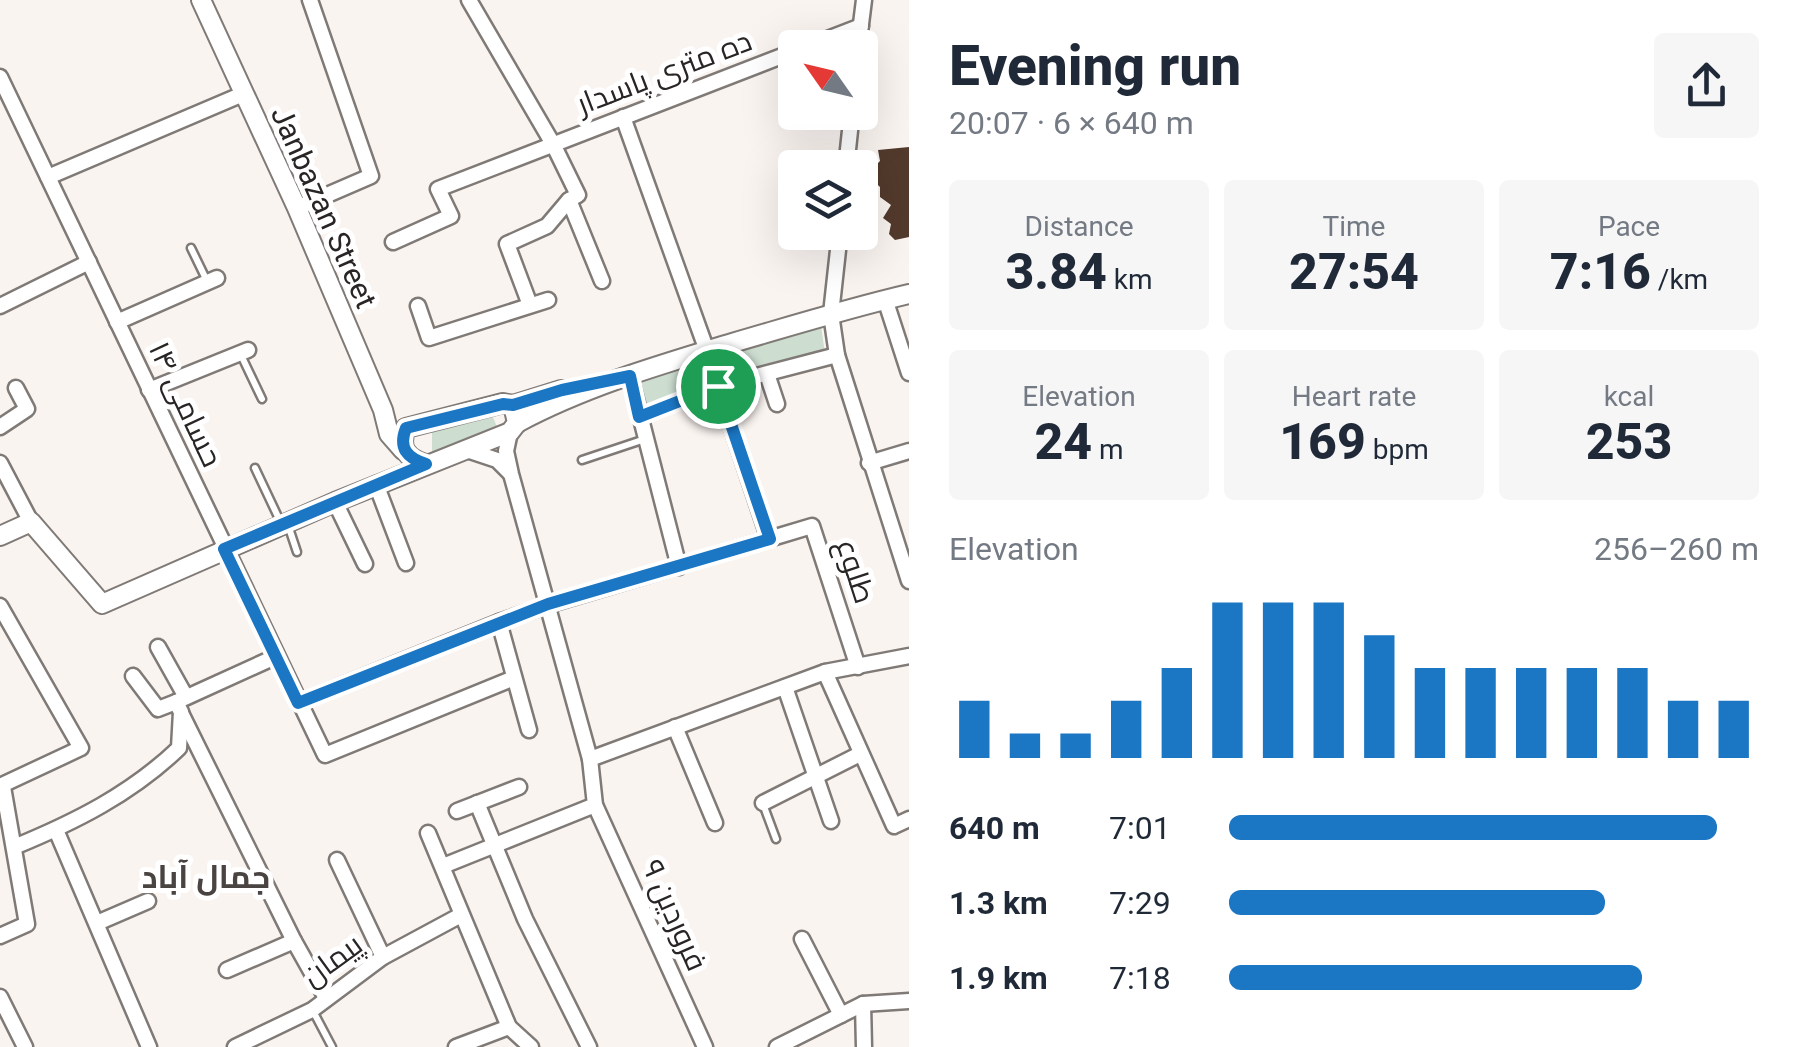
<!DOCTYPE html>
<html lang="en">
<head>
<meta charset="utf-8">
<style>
  :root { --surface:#fff; --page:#f6f6f7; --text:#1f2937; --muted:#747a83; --accent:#1b76c3 }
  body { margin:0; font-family:Roboto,Cairo,sans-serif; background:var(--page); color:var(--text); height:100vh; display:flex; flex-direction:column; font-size:38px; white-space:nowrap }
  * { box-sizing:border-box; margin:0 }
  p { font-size:32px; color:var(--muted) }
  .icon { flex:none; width:55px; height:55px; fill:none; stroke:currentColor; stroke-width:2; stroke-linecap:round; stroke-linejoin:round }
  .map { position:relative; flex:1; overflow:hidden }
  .side { display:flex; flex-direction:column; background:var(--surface); width:890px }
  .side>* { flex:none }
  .needle { width:65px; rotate:304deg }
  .buttons { position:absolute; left:778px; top:30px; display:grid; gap:20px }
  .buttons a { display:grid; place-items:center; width:100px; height:100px; border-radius:10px; background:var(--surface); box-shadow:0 10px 40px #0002; font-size:50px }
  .pin { position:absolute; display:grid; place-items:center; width:85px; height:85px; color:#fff; margin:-42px; border:5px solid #fff; border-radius:50%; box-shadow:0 2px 10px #0007 }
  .round { display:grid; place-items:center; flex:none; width:105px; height:105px; border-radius:10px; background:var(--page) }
  .summary { display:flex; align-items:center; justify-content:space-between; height:170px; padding:0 40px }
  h1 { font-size:55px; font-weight:800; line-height:75px }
  .metrics { display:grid; grid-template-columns:repeat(3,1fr); gap:15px; height:170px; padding:10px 40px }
  .metrics div { display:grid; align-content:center; border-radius:10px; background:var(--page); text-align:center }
  .metrics b { font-size:50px; font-weight:800 }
  .metrics small { font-size:28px; font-weight:400 }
  .metrics p { font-size:28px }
  .chart { height:280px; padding:20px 40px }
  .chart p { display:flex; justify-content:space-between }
  .chart svg { width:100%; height:180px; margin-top:10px; stroke:var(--accent); stroke-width:6 }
  ul { padding:0 40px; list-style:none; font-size:32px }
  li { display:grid; grid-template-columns:160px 120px 1fr; align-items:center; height:75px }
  li i { height:25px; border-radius:12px; background:var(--accent) }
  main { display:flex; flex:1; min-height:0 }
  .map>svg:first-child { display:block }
</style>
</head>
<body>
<main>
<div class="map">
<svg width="909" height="1047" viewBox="0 0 909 1047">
  <rect width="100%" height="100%" fill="#faf4f1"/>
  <g fill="#cdddd0">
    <path d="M821,326L825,353L716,379L644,408L637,376Z"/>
    <path d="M489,407L499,432L432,453V426Z"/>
  </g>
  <path fill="#523a2c" d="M909,147V237L895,240L889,234L891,224L883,218L891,205L880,197V187L875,182V166L880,161L878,150Z"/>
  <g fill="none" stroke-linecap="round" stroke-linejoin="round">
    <defs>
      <g id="service">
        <path d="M191,248L207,281"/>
        <path d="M241,355L262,399"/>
        <path d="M582,460L645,439"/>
        <path d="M255,468L280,521"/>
        <path d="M288,525L297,552"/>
        <path d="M763,804L776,839"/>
        <path d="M313,1011L332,1047"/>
      </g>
      <g id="minor">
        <path d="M469,0L553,144L578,195L569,200L547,226L507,244L530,305"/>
        <path d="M804,48L861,26"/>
        <path d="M858,48L864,0"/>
        <path d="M0,77L325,755L514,678"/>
        <path d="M623,117L707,351"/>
        <path d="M846,168L852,112"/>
        <path d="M48,177L243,94"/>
        <path d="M569,200L602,281"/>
        <path d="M297,208L371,176L310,0"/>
        <path d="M840,232L831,314L837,355L909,581"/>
        <path d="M393,242L451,216L438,189L795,51"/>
        <path d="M885,299L909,373"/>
        <path d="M0,306L89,262"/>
        <path d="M418,306L429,338L548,300"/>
        <path d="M117,322L217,278"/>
        <path d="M767,374L777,404"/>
        <path d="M630,376L679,567"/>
        <path d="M718,386L769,539"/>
        <path d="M149,390L248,350"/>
        <path d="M639,417L718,386L837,355"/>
        <path d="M0,427L27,409L16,388"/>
        <path d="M510,432L506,451L511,474L590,759L595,805L705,1047"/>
        <path d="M467,450L497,460L510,473"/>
        <path d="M0,463L31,522"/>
        <path d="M869,463L909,451"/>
        <path d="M376,484L406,563"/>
        <path d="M335,502L365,564"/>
        <path d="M0,606L81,748L0,786"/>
        <path d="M158,647L186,697"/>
        <path d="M825,672L894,826L909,819"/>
        <path d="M133,676L158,709L176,702"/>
        <path d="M785,687L831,821"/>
        <path d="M298,703L499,622"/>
        <path d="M181,713L294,941L326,998"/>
        <path d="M675,727L715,823"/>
        <path d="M529,730L499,622L548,605L812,526L858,667"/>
        <path d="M590,759L825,672L909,656"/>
        <path d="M477,803L525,919L589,1047"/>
        <path d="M763,803L860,754"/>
        <path d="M457,811L519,787"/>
        <path d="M56,830L149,1047"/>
        <path d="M428,833L509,1027L531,1047"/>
        <path d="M14,847C75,822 131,794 179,748L181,712L176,702L275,657"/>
        <path d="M337,860L383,957"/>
        <path d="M443,866L595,805"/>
        <path d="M97,923L148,901"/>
        <path d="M0,936L27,924L3,787"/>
        <path d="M802,939L841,1015"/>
        <path d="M227,970L294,941"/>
        <path d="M0,997L25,1047"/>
        <path d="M863,1004L864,1047"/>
        <path d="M235,1047L312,1010L383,957L461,915"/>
        <path d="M456,1047L509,1027"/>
        <path d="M777,1047L863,1004L909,1001"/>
      </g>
      <g id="tertiary">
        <path d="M201,0L297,208L383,410L389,434L403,450"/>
        <path d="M513,405L561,390"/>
        <path d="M517,423C584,387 659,365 732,343C791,326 849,308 909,294"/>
        <path d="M0,536L31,522L102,604L335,502L510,432L517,423L513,405L503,403L406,428C398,448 407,458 425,464"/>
      </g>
    </defs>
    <use href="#service" stroke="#807a77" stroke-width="11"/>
    <use href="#minor" stroke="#807a77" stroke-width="19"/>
    <use href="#tertiary" stroke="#807a77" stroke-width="22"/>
    <use href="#service" stroke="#fff" stroke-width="6"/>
    <use href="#minor" stroke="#fff" stroke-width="14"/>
    <use href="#tertiary" stroke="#fff" stroke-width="18"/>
  </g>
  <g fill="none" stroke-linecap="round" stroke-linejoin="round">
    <defs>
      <path id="route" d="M630,376L639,417L718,386L770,539L548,604L298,703L224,549L426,464C407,458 398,448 406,428L503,404L513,405L562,390Z"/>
    </defs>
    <use href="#route" stroke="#fff" stroke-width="20"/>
    <use href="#route" stroke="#1b76c3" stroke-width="12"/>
  </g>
  <g text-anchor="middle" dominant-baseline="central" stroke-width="10" stroke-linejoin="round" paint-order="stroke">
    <g font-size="30" fill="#282524" stroke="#fff">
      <text transform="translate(664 72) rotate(-21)">ده متری پاسدار</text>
      <text transform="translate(324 207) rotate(66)">Janbazan Street</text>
      <text transform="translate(186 404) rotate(65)">حسامی ۱۴</text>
      <text transform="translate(856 571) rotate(72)">طلوع</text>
      <text transform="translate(675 915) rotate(66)">فروردین ۹</text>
      <text transform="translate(332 960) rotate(-36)">پیمان</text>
    </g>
    <g font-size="32" font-weight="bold" fill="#494442" stroke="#fff">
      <text x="206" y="877">جمال آباد</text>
    </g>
  </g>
</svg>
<div class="buttons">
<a><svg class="needle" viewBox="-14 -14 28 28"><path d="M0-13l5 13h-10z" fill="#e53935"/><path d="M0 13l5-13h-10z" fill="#747a83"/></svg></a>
<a><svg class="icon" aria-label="layers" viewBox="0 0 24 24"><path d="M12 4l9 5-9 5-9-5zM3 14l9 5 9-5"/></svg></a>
</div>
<div class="pin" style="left:718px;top:386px;background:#1e9e55"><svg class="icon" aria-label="arrive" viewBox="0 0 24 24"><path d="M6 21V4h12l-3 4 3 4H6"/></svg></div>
</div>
<section class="side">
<div class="summary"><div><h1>Evening run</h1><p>20:07 · 6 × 640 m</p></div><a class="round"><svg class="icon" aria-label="share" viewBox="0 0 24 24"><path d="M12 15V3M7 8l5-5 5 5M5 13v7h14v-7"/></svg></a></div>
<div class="metrics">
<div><p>Distance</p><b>3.84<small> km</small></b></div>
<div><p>Time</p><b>27:54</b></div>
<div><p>Pace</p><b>7:16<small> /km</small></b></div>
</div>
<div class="metrics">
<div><p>Elevation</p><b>24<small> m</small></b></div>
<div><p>Heart rate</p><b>169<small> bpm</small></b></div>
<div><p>kcal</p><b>253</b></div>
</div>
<div class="chart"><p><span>Elevation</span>256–260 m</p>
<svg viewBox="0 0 160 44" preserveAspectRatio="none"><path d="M5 44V30M15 44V38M25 44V38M35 44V30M45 44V22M55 44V6M65 44V6M75 44V6M85 44V14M95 44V22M105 44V22M115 44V22M125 44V22M135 44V22M145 44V30M155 44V30"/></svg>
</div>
<ul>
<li><b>640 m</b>7:01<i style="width:92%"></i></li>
<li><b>1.3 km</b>7:29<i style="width:71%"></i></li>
<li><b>1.9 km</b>7:18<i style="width:78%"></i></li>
</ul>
</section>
</main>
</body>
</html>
